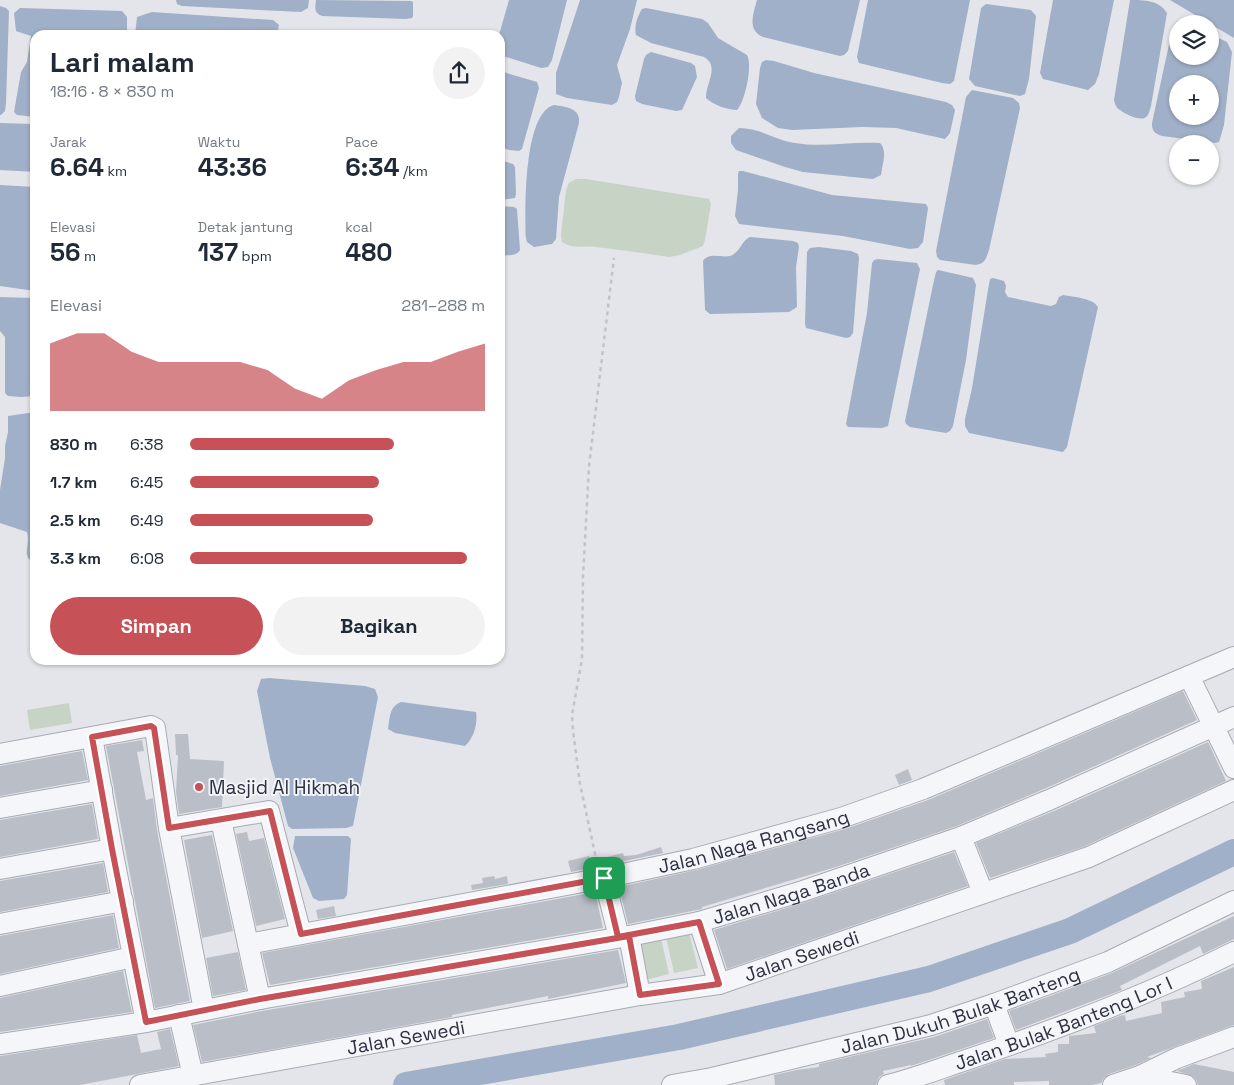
<!DOCTYPE html>
<html lang="id">
<head>
<meta charset="utf-8">
<style>
  :root { --surface:#fff; --page:#f2f2f3; --text:#1f2937; --muted:#747a83; --accent:#c65157 }
  body { margin:0; font-family:"Space Grotesk",sans-serif; background:var(--page); color:var(--text); height:100vh; display:flex; flex-direction:column; font-size:19px; white-space:nowrap }
  * { box-sizing:border-box; margin:0 }
  p { font-size:16px; color:var(--muted) }
  .icon { flex:none; width:28px; height:28px; fill:none; stroke:currentColor; stroke-width:2; stroke-linecap:round; stroke-linejoin:round }
  .map { position:relative; flex:1; overflow:hidden }
  .side { position:absolute; left:30px; top:30px; width:475px; height:635px; display:flex; flex-direction:column; background:var(--surface); border-radius:15px; box-shadow:0 1px 4px #0004 }
  .side>* { flex:none }
  .tools { position:absolute; left:1169px; top:15px; display:grid; gap:10px }
  .tools a { display:grid; place-items:center; width:50px; height:50px; border-radius:50%; background:var(--surface); box-shadow:0 1px 4px #0004; font-size:25px }
  .pin { position:absolute; display:grid; place-items:center; width:42px; height:42px; color:#fff; margin:-21px; border-radius:10px; box-shadow:0 2px 8px #0006 }
  .round { display:grid; place-items:center; flex:none; width:52px; height:52px; border-radius:26px; background:var(--page) }
  .head { display:flex; align-items:center; justify-content:space-between; height:85px; padding:0 20px }
  h1 { font-size:28px; font-weight:600; line-height:38px }
  .figures { display:grid; grid-template-columns:repeat(3,1fr); gap:8px; height:85px; padding:5px 20px }
  .figures div { display:grid; align-content:center }
  .figures b { font-size:25px; font-weight:600 }
  .figures small { font-size:14px; font-weight:400 }
  .figures p { font-size:14px }
  .chart { height:140px; padding:10px 20px }
  .chart p { display:flex; justify-content:space-between }
  .chart svg { width:100%; height:90px; margin-top:5px; fill:var(--accent); opacity:.7 }
  .primary-button { display:flex; gap:10px; margin-top:auto; padding:10px 20px }
  .primary-button a { flex:1; height:58px; border-radius:30px; background:var(--accent); color:#fff; font-size:20px; font-weight:600; line-height:58px; text-align:center }
  .primary-button a+a { background:var(--page); color:var(--text) }
  ul { padding:0 20px; list-style:none; font-size:16px }
  li { display:grid; grid-template-columns:80px 60px 1fr; align-items:center; height:38px }
  li i { height:12px; border-radius:6px; background:var(--accent) }
  .map>svg:first-child { display:block }
</style>
</head>
<body>
<div class="map">
<svg width="1234" height="1085" viewBox="0 0 1234 1085">
  <rect width="100%" height="100%" fill="#e3e5ea"/>
  <g fill="#c7d3c4">
    <path d="M576,179H586L709,199L711,204L705,240L703,246L680,255L669,257C645,253 620,250 596,247C583,245 575,250 562,242L561,235L566,190L569,183Z"/>
    <path d="M69,703L72,723L30,730L27,710Z"/>
    <path d="M688,928L698,968L674,973L665,933Z"/>
    <path d="M660,934L669,974L646,980L636,940Z"/>
  </g>
  <g fill="#a0b0c8" fill-rule="evenodd">
    <path d="M176,0H309L308,8L301,12L182,6L177,4Z"/>
    <path d="M316,0L411,1L413,2V16L412,18L406,19L322,16C314,13 315,8 316,0Z"/>
    <path d="M509,0H567L552,60L548,67L541,68L500,55L499,35Z"/>
    <path d="M580,0H637L630,29L617,65L622,83L619,97L617,102L612,105L567,98L556,94V73Z"/>
    <path d="M757,0H860L848,51L844,55L840,56L763,37C747,30 753,14 757,0Z"/>
    <path d="M868,0H970L954,81L950,84L942,83L859,63L857,57Z"/>
    <path d="M1053,0H1114L1099,74L1095,84L1088,90L1043,79L1040,73Z"/>
    <path d="M1130,0C1144,0 1159,0 1167,13L1151,106C1150,109 1149,115 1146,117C1141,122 1125,114 1120,110C1116,108 1115,104 1114,100Z"/>
    <path d="M1170,0H1234V38Z"/>
    <path d="M986,4L1031,10L1036,16L1029,79L1025,94L1020,96L1015,95L975,86L969,79L981,8Z"/>
    <path d="M0,6L6,8L9,11L6,103L5,111L1,115H0Z"/>
    <path d="M20,8L122,11L127,17V35H35V117L17,115L14,112L21,72L27,62L31,36L16,31L14,13Z"/>
    <path d="M646,8L702,19L708,23L718,38L747,55C753,65 745,102 737,110C728,110 713,105 706,98C706,83 720,66 704,57L651,43L636,35C634,26 637,17 642,9Z"/>
    <path d="M152,12L273,20L279,25L277,35H135L137,17Z"/>
    <path d="M1177,21L1191,24H1178V56H1210V34L1227,42L1232,52L1224,125L1219,142L1215,143L1162,136C1154,133 1152,131 1152,123L1173,26ZM1178,84H1210V116H1178Z"/>
    <path d="M651,52L691,63L695,66L697,77L682,110L676,111L642,104L636,101L635,96L644,59L646,55Z"/>
    <path d="M766,60L774,61L814,73L946,102L952,105L955,110L950,133L945,139L896,128L862,127L792,130L778,128L762,118L756,104L760,68L762,62Z"/>
    <path d="M500,71L537,82L539,88L522,149L519,151L509,150L500,147Z"/>
    <path d="M972,90L1013,98L1019,103L1020,108L989,250C986,258 986,263 976,265L940,260L937,257L936,251L966,97Z"/>
    <path d="M554,105C566,107 581,108 579,123L559,197L556,239L552,244L534,247L527,242L526,238C525,211 523,113 554,105Z"/>
    <path d="M0,123L35,124V172L0,170Z"/>
    <path d="M739,128C760,128 775,140 795,143C823,148 852,141 880,143C888,151 882,165 881,175L873,179L803,172L785,167L736,150L731,143V136Z"/>
    <path d="M500,160L513,164L515,167L516,194L515,198L500,200Z"/>
    <path d="M739,171H743L832,195L926,204L928,208L923,242L918,248L910,249L843,236L739,224L735,216L738,190V174Z"/>
    <path d="M0,185L35,187V291L0,286Z"/>
    <path d="M500,206L514,207L517,209L520,250C516,257 507,255 500,255Z"/>
    <path d="M750,237L793,241L798,243L799,247L796,267L797,307L789,312L710,314L705,310L703,261C709,252 721,258 730,256C740,253 741,241 750,237Z"/>
    <path d="M819,247L851,251L858,254L859,258L853,333L850,337L846,338L806,328L805,324L807,252L810,248Z"/>
    <path d="M878,259L917,263L920,269L888,426L882,428L848,427L846,424L867,313L872,263L874,260Z"/>
    <path d="M938,270L969,277L973,278L976,285L966,360L953,426L950,431L946,433L910,427L906,424L905,421L933,285L936,272Z"/>
    <path d="M993,278L1004,281L1006,286L1005,292L1008,297L1051,306L1056,304L1059,297L1063,295C1073,297 1093,298 1098,307L1067,447L1063,452L969,433L965,426V419L972,388L989,284L990,279Z"/>
    <path d="M0,297L35,298V396L21,397L8,396L5,393V337L0,331Z"/>
    <path d="M35,412V563C20,557 31,545 27,532L0,523V490L5,458V446L8,432V416Z"/>
    <path d="M269,678L365,686L375,689L378,697L353,826L346,828L292,829L288,826L270,758L257,691L261,679Z"/>
    <path d="M401,702L476,712C478,723 474,738 465,746L395,733L388,729C390,717 389,707 401,702Z"/>
    <path d="M295,836H348L351,839L347,895L344,899L319,901L313,898L293,848Z"/>
  </g>
  <g fill="none" stroke-linecap="round" stroke-linejoin="round">
    <path stroke="#a0b0c8" stroke-width="26" d="M406,1085L679,1037L929,979L1070,931L1234,852"/>
  </g>
  <g fill="#babec7">
    <path d="M1183,691L1197,720L1044,789L957,826L836,867L702,907V909L628,924L619,887L696,870L845,829L928,800Z"/>
    <path d="M175,734H188L190,759L224,761L222,807L179,814L176,792L178,755H176Z"/>
    <path d="M142,740L144,751L137,752L146,800L153,798L157,830L190,1001L155,1008L106,746Z"/>
    <path d="M1208,742L1226,781L1083,847L990,878L976,843L1054,811Z"/>
    <path d="M82,751L88,780L0,796V766Z"/>
    <path d="M908,769L912,780L899,785L895,775Z"/>
    <path d="M92,804L98,839L0,857V820Z"/>
    <path d="M247,832L249,841L264,838L285,919L256,926L236,834Z"/>
    <path d="M212,835L233,931L202,938L184,840Z"/>
    <path d="M661,847L663,853L571,872L568,861L589,856L590,861L623,853L624,856L636,855Z"/>
    <path d="M954,852L968,886L727,969L714,930L806,902Z"/>
    <path d="M103,863L108,892L0,912V881Z"/>
    <path d="M494,876L495,879L507,876L508,884L472,890L471,885L483,883L482,878Z"/>
    <path d="M595,892L603,928L270,985L262,953Z"/>
    <path d="M334,906L336,916L318,919L316,910Z"/>
    <path d="M113,915L119,948L0,974V936Z"/>
    <path d="M1234,916V939L1203,954L1200,946L1120,986L1122,990L1016,1030L1009,1011L1112,973Z"/>
    <path d="M618,950L626,983L548,999V996L452,1015V1017L202,1062L193,1025L262,1011Z"/>
    <path d="M238,952L246,990L213,996L206,958Z"/>
    <path d="M1234,967V1025L1147,1057L1151,1058L1136,1065L1109,1074L1104,1078L1101,1083L1092,1085H1049V1081L1014,1082V1085H945L944,1080L1005,1059L1046,1057L1045,1054L1058,1052V1044H1069V1036L1096,1033L1094,1026L1120,1016L1125,1015L1126,1021L1162,1013L1161,1002L1185,997L1184,992L1202,989L1201,981Z"/>
    <path d="M123,971L132,1012L0,1032V998Z"/>
    <path d="M987,1019L994,1038L911,1066V1065L883,1071L884,1074L879,1077L876,1085H775L774,1075L797,1070L819,1067V1064L934,1037Z"/>
    <path d="M170,1029L179,1066L80,1085H0V1056L137,1035L141,1053L161,1049L157,1032Z"/>
    <path d="M1194,1064L1234,1072V1085H1198L1197,1081L1193,1076L1177,1071Z"/>
  </g>
  <g fill="none" stroke-linecap="round" stroke-linejoin="round">
    <defs>
      <g id="minor">
        <path d="M1189,676L1234,768"/>
        <path d="M92,737L112,849L146,1022"/>
        <path d="M0,754L151,726L155,728L169,828L204,1010"/>
        <path d="M0,808L102,790"/>
        <path d="M221,820L260,999"/>
        <path d="M169,828L269,811L301,934"/>
        <path d="M961,837L983,893"/>
        <path d="M0,869L112,849"/>
        <path d="M604,878L619,937"/>
        <path d="M699,922L719,984"/>
        <path d="M0,924L123,901"/>
        <path d="M629,936L640,995"/>
        <path id="s1" d="M248,944L604,878L693,859L841,818L923,789L1234,657"/>
        <path d="M0,986L133,957"/>
        <path d="M994,1004L1009,1045"/>
        <path d="M179,1015L193,1076"/>
        <path id="s2" d="M0,1044L146,1022L260,999L629,936L699,922L803,891L961,837L1049,800L1234,717"/>
        <path d="M1140,1076L1186,1085"/>
        <path id="s3" d="M140,1085L640,995L719,984L1089,857L1234,790"/>
        <path id="s4" d="M672,1085L712,1078L861,1042L931,1025L994,1004L1108,962L1234,901"/>
        <path id="s5" d="M888,1085C917,1078 944,1067 972,1058C1061,1028 1150,994 1234,952"/>
        <path d="M1113,1085L1140,1076L1177,1058L1234,1037"/>
      </g>
    </defs>
    <use href="#minor" stroke="#a8abb4" stroke-width="22"/>
    <path stroke="#c1c3c9" stroke-width="2.5" stroke-dasharray="4 4" stroke-linecap="butt" d="M597,863L580,784L573,731L572,715L582,659L583,577L589,466L614,258"/>
    <use href="#minor" stroke="#f5f6f9" stroke-width="20"/>
  </g>
  <g fill="none" stroke-linecap="round" stroke-linejoin="round">
    <defs>
      <path id="route" d="M604,878L301,934L270,811L169,828L154,728L151,726L92,737L112,849L146,1022L260,999L629,936L640,995L719,984L699,922L618,937L604,878"/>
    </defs>
    <use href="#route" stroke="#fff" stroke-width="10"/>
    <use href="#route" stroke="#c65157" stroke-width="6"/>
  </g>
  <circle fill="#c65157" stroke="#f2f4f7" stroke-width="2" cx="199" cy="787" r="5"/>
  <g text-anchor="middle" dominant-baseline="central" stroke-width="4" stroke-linejoin="round" paint-order="stroke">
    <g font-size="19" fill="#2c3141" stroke="#f2f4f7" text-anchor="start">
      <text x="209" y="787">Masjid Al Hikmah</text>
    </g>
    <g font-size="19" fill="#2c3141" stroke="#f2f4f7">
      <text stroke="none"><textPath href="#s1" startOffset="516">Jalan Naga Rangsang</textPath></text>
      <text stroke="none"><textPath href="#s2" startOffset="806">Jalan Naga Banda</textPath></text>
      <text stroke="none"><textPath href="#s3" startOffset="675">Jalan Sewedi</textPath></text>
      <text stroke="none"><textPath href="#s4" startOffset="298">Jalan Dukuh Bulak Banteng</textPath></text>
      <text stroke="none"><textPath href="#s5" startOffset="186">Jalan Bulak Banteng Lor I</textPath></text>
      <text stroke="none"><textPath href="#s3" startOffset="270">Jalan Sewedi</textPath></text>
    </g>
  </g>
</svg>
<div class="tools">
<a><svg class="icon" aria-label="layers" viewBox="0 0 24 24"><path d="M12 4l9 5-9 5-9-5zM3 14l9 5 9-5"/></svg></a>
<a>+</a>
<a>−</a>
</div>
<div class="pin" style="left:604px;top:878px;background:#1e9e55"><svg class="icon" aria-label="arrive" viewBox="0 0 24 24"><path d="M6 21V4h12l-3 4 3 4H6"/></svg></div>
<section class="side">
<div class="head"><div><h1>Lari malam</h1><p>18:16 · 8 × 830 m</p></div><a class="round"><svg class="icon" aria-label="share" viewBox="0 0 24 24"><path d="M12 15V3M7 8l5-5 5 5M5 13v7h14v-7"/></svg></a></div>
<div class="figures">
<div><p>Jarak</p><b>6.64<small> km</small></b></div>
<div><p>Waktu</p><b>43:36</b></div>
<div><p>Pace</p><b>6:34<small> /km</small></b></div>
</div>
<div class="figures">
<div><p>Elevasi</p><b>56<small> m</small></b></div>
<div><p>Detak jantung</p><b>137<small> bpm</small></b></div>
<div><p>kcal</p><b>480</b></div>
</div>
<div class="chart"><p><span>Elevasi</span>281–288 m</p>
<svg viewBox="0 0 160 44" preserveAspectRatio="none"><path d="M0 44V11L10 6L20 6L30 15L40 20L50 20L60 20L70 20L80 24L90 33L100 38L110 29L120 24L130 20L140 20L150 15L160 11V44z"/></svg>
</div>
<ul>
<li><b>830 m</b>6:38<i style="width:69%"></i></li>
<li><b>1.7 km</b>6:45<i style="width:64%"></i></li>
<li><b>2.5 km</b>6:49<i style="width:62%"></i></li>
<li><b>3.3 km</b>6:08<i style="width:94%"></i></li>
</ul>
<div class="primary-button"><a>Simpan</a><a>Bagikan</a></div>
</section>
</div>
</body>
</html>
